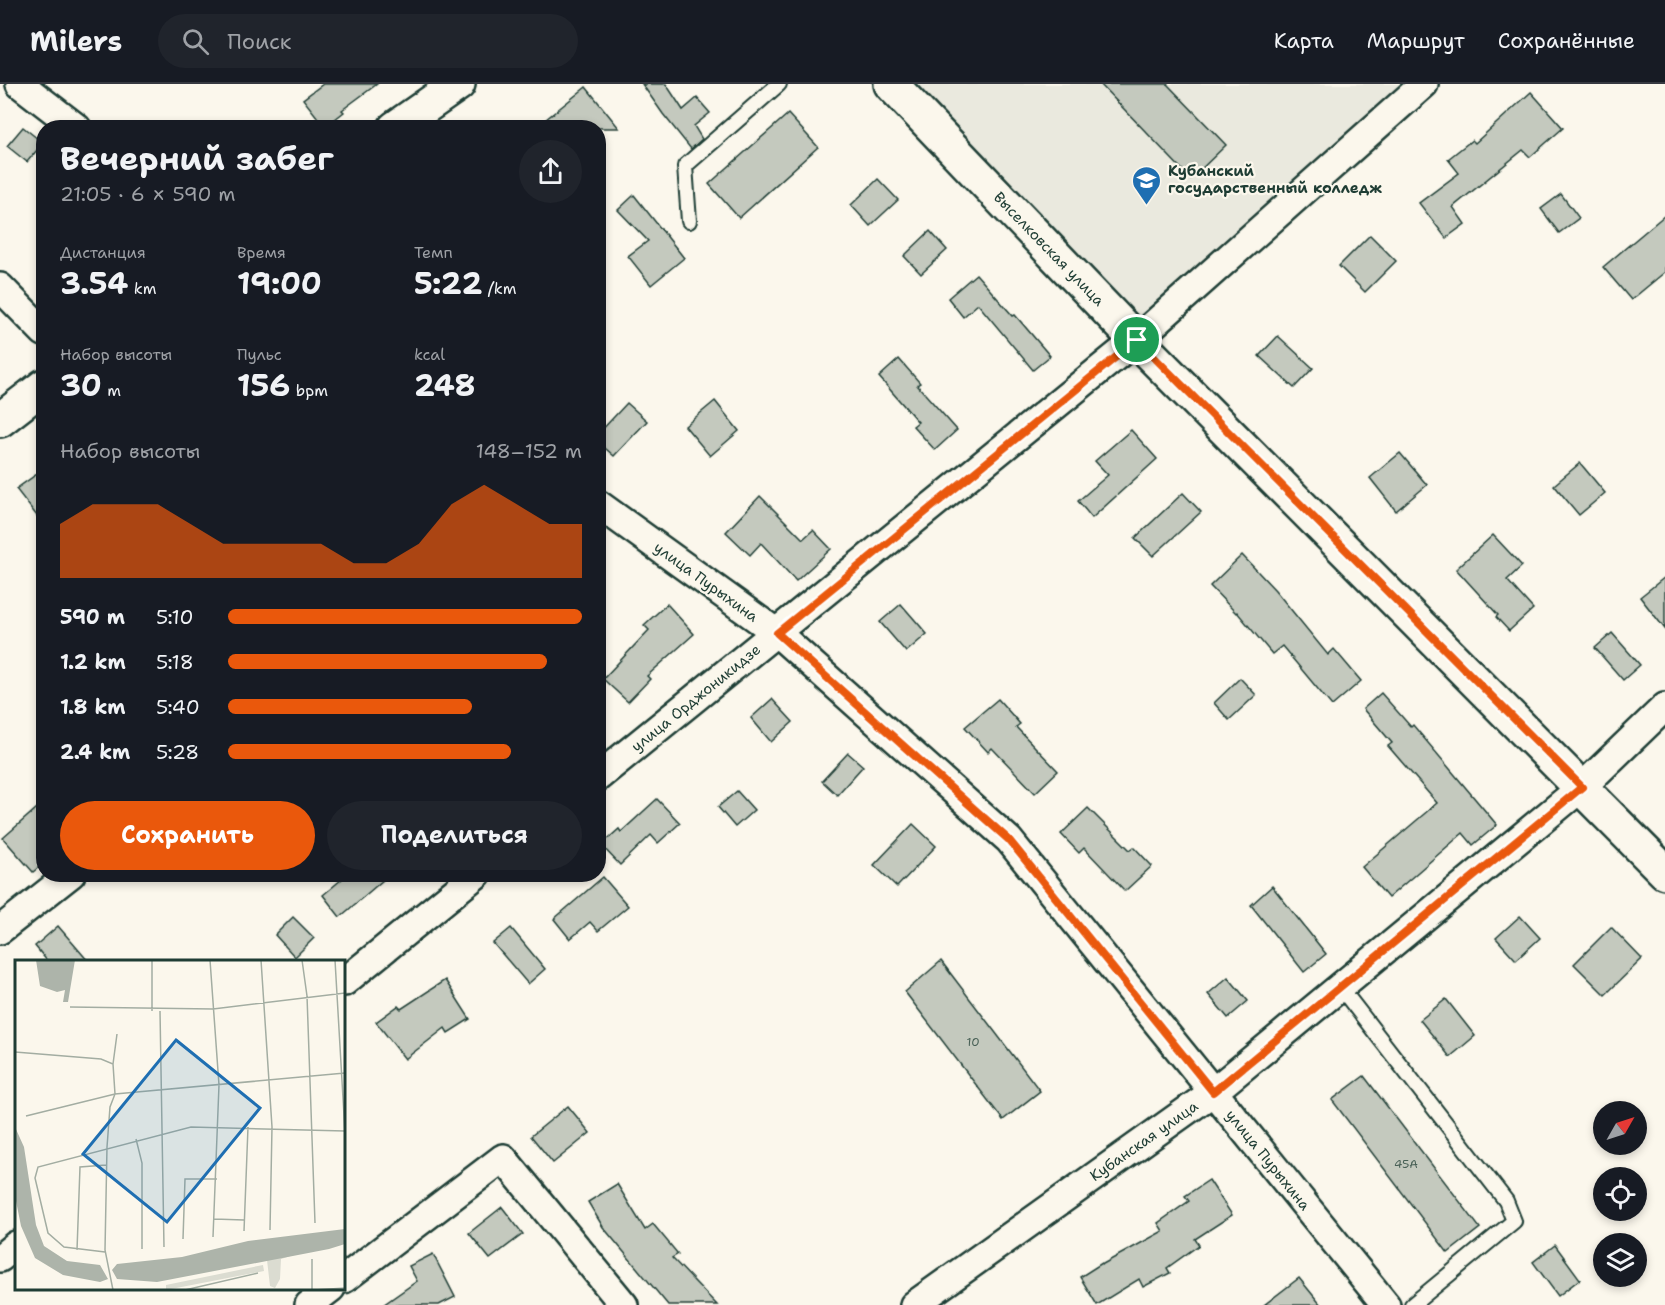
<!DOCTYPE html>
<html lang="ru">
<head>
<meta charset="utf-8">
<style>
  :root { --surface:#171b24; --page:#20242c; --text:#f1f3f6; --muted:#9ea1a6; --line:#363941; --accent:#ea580c }
  body { margin:0; font-family:"Shantell Sans",sans-serif; background:var(--page); color:var(--text); height:100vh; display:flex; flex-direction:column; font-size:22px; white-space:nowrap }
  * { box-sizing:border-box; margin:0 }
  p { font-size:20px; color:var(--muted) }
  .icon { flex:none; width:33px; height:33px; fill:none; stroke:currentColor; stroke-width:2; stroke-linecap:round; stroke-linejoin:round }
  .map { position:relative; flex:1; overflow:hidden }
  .side { position:absolute; left:36px; top:36px; width:570px; height:762px; display:flex; flex-direction:column; background:var(--surface); border-radius:24px; box-shadow:0 3px 9px #0003 }
  .side>* { flex:none }
  .needle { width:39px; rotate:51deg }
  .tools { position:absolute; left:1593px; top:1017px; display:grid; gap:12px }
  .tools a { display:grid; place-items:center; width:54px; height:54px; border-radius:50%; background:var(--surface); box-shadow:0 3px 9px #0003; font-size:30px }
  .pin { position:absolute; display:grid; place-items:center; width:51px; height:51px; color:#fff; margin:-26px; border:3px solid #fff; border-radius:50%; box-shadow:0 2px 6px #0007 }
  .round { display:grid; place-items:center; flex:none; width:63px; height:63px; border-radius:32px; background:var(--page) }
  .summary { display:flex; align-items:center; justify-content:space-between; height:102px; padding:0 24px }
  h1 { font-size:33px; font-weight:700; line-height:45px }
  .stats { display:grid; grid-template-columns:repeat(3,1fr); gap:9px; height:102px; padding:6px 24px }
  .stats div { display:grid; align-content:center }
  .stats b { font-size:30px; font-weight:700 }
  .stats small { font-size:16px; font-weight:400 }
  .stats p { font-size:16px }
  .chart { height:168px; padding:12px 24px }
  .chart p { display:flex; justify-content:space-between }
  .chart svg { width:100%; height:108px; margin-top:6px; fill:var(--accent); opacity:.7 }
  .button { display:flex; gap:12px; margin-top:auto; padding:12px 24px }
  .button a { flex:1; height:69px; border-radius:36px; background:var(--accent); color:#fff; font-size:24px; font-weight:700; line-height:69px; text-align:center }
  .button a+a { background:var(--page); color:var(--text) }
  ul { padding:0 24px; list-style:none; font-size:20px }
  li { display:grid; grid-template-columns:96px 72px 1fr; align-items:center; height:45px }
  li i { height:15px; border-radius:8px; background:var(--accent) }
  header { display:flex; align-items:center; gap:36px; box-sizing:border-box; height:84px; padding:0 30px; background:var(--surface); border-bottom:2px solid var(--line) }
  header strong { font-size:28px }
  nav { display:flex; gap:33px; margin-inline-start:auto; font-size:21px }
  .search { width:420px; height:54px; background:var(--page); display:flex; align-items:center; gap:15px; box-sizing:border-box; padding:0 21px; border-radius:33px; color:var(--muted); font-size:22px }
  .map>svg:first-child { display:block }
</style>
</head>
<body>
<header>
<strong>Milers</strong>
<div class="search"><svg class="icon" aria-label="search" viewBox="0 0 24 24"><circle cx="10" cy="10" r="6"/><path d="M15 15l6 6"/></svg>Поиск</div>
<nav><a>Карта</a><a>Маршрут</a><a>Сохранённые</a></nav>
</header>
<div class="map">
<svg width="1665" height="1221" viewBox="0 0 1665 1221">
  <rect width="100%" height="100%" fill="#fbf7ec"/>
  <filter id="ink" filterUnits="userSpaceOnUse"><feTurbulence type="fractalNoise" baseFrequency=".0167" numOctaves="2"/><feDisplacementMap in="SourceGraphic" scale="12" xChannelSelector="R" yChannelSelector="G"/><feConvolveMatrix kernelMatrix="1 2 1 2 8 2 1 2 1" color-interpolation-filters="sRGB"/></filter>
  <g filter="url(#ink)">
    <path fill="#eae9de" d="M903,0H1413L1136,243Z"/>
    <g fill="#c4c9be" stroke="#1f3d34" stroke-width="1.5">
      <path d="M323,0H377L342,26L344,28L325,43L303,15Z"/>
      <path d="M642,0H666L683,26L697,14L710,29L694,42L702,55L691,65L663,30Z"/>
      <path d="M1100,0H1167L1226,61L1191,95Z"/>
      <path d="M586,3L619,44H535Z"/>
      <path d="M1531,8L1563,44L1530,73L1523,66L1453,123L1465,140L1446,154L1419,119L1459,89L1448,75L1472,56L1475,59Z"/>
      <path d="M788,30L818,63L739,134L709,100Z"/>
      <path d="M23,43L43,59L27,78L7,62Z"/>
      <path d="M878,95L898,116L870,142L851,121Z"/>
      <path d="M1561,110L1579,134L1559,149L1541,125Z"/>
      <path d="M634,111L684,174L651,201L628,172L648,157L618,126Z"/>
      <path d="M1665,131V188L1631,216L1603,183Z"/>
      <path d="M930,147L947,166L921,190L904,172Z"/>
      <path d="M1370,151L1396,177L1365,208L1339,182Z"/>
      <path d="M976,190L1013,232L1015,231L1050,272L1033,286L978,220L963,233L948,214Z"/>
      <path d="M1278,252L1313,284L1294,304L1259,272Z"/>
      <path d="M899,275L920,299L917,301L957,346L935,366L913,342L918,338L879,293Z"/>
      <path d="M715,317L739,347L710,372L685,342Z"/>
      <path d="M627,319L647,337L614,372L598,358V350Z"/>
      <path d="M1131,346L1157,375L1092,434L1078,417L1108,391L1095,377Z"/>
      <path d="M1400,369L1427,401L1396,427L1370,394Z"/>
      <path d="M1580,379L1605,409L1579,431L1554,401Z"/>
      <path d="M44,385V441L16,405Z"/>
      <path d="M1183,409L1201,428L1153,472L1135,454Z"/>
      <path d="M760,412L803,455L813,446L831,465L796,497L761,459L750,471L726,448Z"/>
      <path d="M1493,451L1522,482L1507,496L1533,525L1509,547L1496,533L1498,531L1456,485Z"/>
      <path d="M1242,471L1275,506L1328,571L1334,565L1361,597L1332,622L1282,562L1272,570L1237,528L1236,529L1210,502Z"/>
      <path d="M1665,493V545L1640,513Z"/>
      <path d="M667,520L694,550L647,592L650,595L628,618L603,595L649,546L644,541Z"/>
      <path d="M901,520L927,550L906,568L880,538Z"/>
      <path d="M1612,549L1640,581L1623,596L1595,564Z"/>
      <path d="M1240,594L1256,611L1229,636L1214,619Z"/>
      <path d="M1381,609L1411,643L1413,641L1497,741L1473,761L1463,749L1388,814L1362,783L1437,719L1388,662L1392,659L1363,625Z"/>
      <path d="M772,615L793,638L771,658L751,634Z"/>
      <path d="M998,615L1020,640L1016,643L1058,687L1035,709L992,664L988,668L965,643Z"/>
      <path d="M848,669L863,682L837,711L822,697Z"/>
      <path d="M737,707L754,726L735,743L718,723Z"/>
      <path d="M657,715L680,739L658,759L651,751L620,781L601,761L619,745L621,748Z"/>
      <path d="M44,718V779L33,788L3,754Z"/>
      <path d="M1088,724L1130,766L1134,763L1152,782L1125,807L1084,764L1079,769L1061,750Z"/>
      <path d="M913,740L936,762L897,803L874,781Z"/>
      <path d="M348,790H390L340,833L323,811Z"/>
      <path d="M603,793L628,822L598,847L590,838L570,855L554,835Z"/>
      <path d="M1272,802L1326,870L1304,888L1251,821Z"/>
      <path d="M1520,832L1540,854L1516,876L1496,854Z"/>
      <path d="M293,833L314,854L295,873L275,851Z"/>
      <path d="M58,842L89,878H48L35,862Z"/>
      <path d="M1611,843L1642,875L1605,911L1574,880Z"/>
      <path d="M511,844L545,885L528,900L493,859Z"/>
      <path d="M941,877L1040,1007L1003,1036L905,908Z"/>
      <path d="M1228,893L1248,917L1228,934L1208,910Z"/>
      <path d="M445,896L470,935L448,949L445,944L405,975L376,938L398,922L401,925Z"/>
      <path d="M1446,915L1475,952L1450,973L1420,936Z"/>
      <path d="M1364,992L1480,1144L1448,1169L1332,1016Z"/>
      <path d="M568,1022L590,1049L553,1079L531,1052Z"/>
      <path d="M1209,1096L1232,1131L1195,1155L1199,1161L1167,1184L1170,1189L1143,1203L1139,1195L1097,1221L1080,1193L1102,1179L1103,1180L1163,1147L1158,1139L1189,1117L1185,1112Z"/>
      <path d="M617,1100L645,1146L653,1140L678,1170L672,1174L717,1221H668L603,1143L588,1118Z"/>
      <path d="M502,1123L523,1150L490,1175L469,1149Z"/>
      <path d="M1555,1161L1580,1195L1558,1212L1533,1178Z"/>
      <path d="M433,1170L455,1213L439,1221H383L417,1197L409,1182Z"/>
      <path d="M1299,1194L1321,1221H1264Z"/>
    </g>
    <g fill="none" stroke-linecap="round" stroke-linejoin="round">
      <defs>
        <g id="service">
          <path d="M689,137L685,82L779,0"/>
          <path d="M1340,903L1506,1117L1514,1137L1412,1221"/>
        </g>
        <g id="minor">
          <path d="M20,0L77,44"/>
          <path d="M0,203L44,248"/>
          <path d="M598,420L777,549L1009,756L1386,1221"/>
          <path d="M598,693L1136,256L1424,0"/>
          <path d="M0,846L71,790"/>
          <path d="M344,898L477,790"/>
          <path d="M0,1174L16,1161"/>
          <path d="M344,1195L503,1074L624,1221"/>
          <path d="M309,1221L331,1204"/>
          <path d="M914,1221L1213,1008L1582,703L1665,623"/>
        </g>
        <g id="tertiary">
          <path d="M891,0L1136,256L1665,788"/>
          <path d="M395,44L458,0"/>
          <path d="M0,336L44,302"/>
        </g>
      </defs>
      <use href="#service" stroke="#1f3d34" stroke-width="18"/>
      <use href="#minor" stroke="#1f3d34" stroke-width="32"/>
      <use href="#tertiary" stroke="#1f3d34" stroke-width="38"/>
      <use href="#service" stroke="#fbf7ec" stroke-width="14"/>
      <use href="#minor" stroke="#fbf7ec" stroke-width="27"/>
      <use href="#tertiary" stroke="#fbf7ec" stroke-width="33"/>
    </g>
  </g>
  <g fill="none" stroke-linecap="round" stroke-linejoin="round" filter="url(#ink)">
    <defs>
      <path id="route" d="M1137,256L1582,703L1213,1008L1009,756L777,549Z"/>
    </defs>
    <use href="#route" stroke="#fff" stroke-width="12"/>
    <use href="#route" stroke="#ea580c" stroke-width="8"/>
  </g>
  <defs>
    <symbol id="university-pin" viewBox="-11 -11 22 30"><path d="M0 17L-7.5 6A9.5 9.5 0 1 1 7.5 6Z" fill="#1f6fb2" stroke="#fbf7ec"/><path d="M0-5L7-2L0 1L-7-2ZM-4 1L0 2.5L4 1V4Q0 6-4 4Z" fill="#fff"/></symbol>
  </defs>
  <g fill-rule="evenodd">
    <use href="#university-pin" x="1130" y="80" width="33" height="45"/>
  </g>
  <g text-anchor="middle" dominant-baseline="central" stroke-width="4.5" stroke-linejoin="round" paint-order="stroke">
    <g font-size="12" fill="#486056">
      <text x="973" y="958">10</text>
      <text x="1406" y="1080">45А</text>
    </g>
    <g font-size="15" font-weight="bold" fill="#1f3d34" stroke="#fbf7ec" text-anchor="start">
      <text x="1168" y="87">Кубанский<tspan x="1168" dy="17">государственный колледж</tspan></text>
    </g>
    <g font-size="15" fill="#1f3d34" stroke="#fbf7ec">
      <text transform="translate(1049 165) rotate(46)">Выселковская улица</text>
      <text transform="translate(706 498) rotate(36)">улица Пурыхина</text>
      <text transform="translate(696 614) rotate(-39)">улица Орджоникидзе</text>
      <text transform="translate(1144 1057) rotate(-35)">Кубанская улица</text>
      <text transform="translate(1268 1076) rotate(51)">улица Пурыхина</text>
    </g>
  </g>
  <g transform="translate(15 876)">
    <rect width="330" height="330" fill="#fbf7ec"/>
    <path d="M274,294H282L266,299L265,319L260,328L255,326L252,300ZM248,305L249,311L151,330V325Z" fill="#dbdcd1"/>
    <path d="M21,0H60L53,42H48L50,30L42,32L25,26ZM0,167L9,187L21,265L29,286L52,301L85,305L93,319L85,322L48,315L20,298L6,266L0,236ZM330,269V284L314,289L142,322L102,319L97,310L102,304L167,297L233,281Z" fill="#adb4aa"/>
    <path fill="none" stroke="#a3ada2" stroke-width="1.5" d="M137,0V51M195,0L204,125L198,277M246,0L257,167L255,270M287,0L292,36L300,263M320,0L330,173M55,47L198,49L330,33M145,51L149,287M0,92L86,99L98,104L100,134L95,147L92,187L90,290L98,330M98,104L102,74M11,156L100,134L330,113M121,179L127,203V289M199,259L229,260M229,271L233,167M168,279L170,219H202M62,290L65,207L91,205M90,292L49,287L33,273L20,218L23,207L176,167L330,171M170,330L243,313M297,330V299M299,330L330,328"/>
    <path fill="#1f6fb2" fill-opacity="0.15" stroke="#1f6fb2" stroke-width="3" d="M161,80L245,148L152,262L68,194Z"/>
    <rect width="330" height="330" fill="none" stroke="#1f3d34" stroke-width="3"/>
  </g>
</svg>
<div class="tools">
<a><svg class="needle" viewBox="-14 -14 28 28"><path d="M0-13l5 13h-10z" fill="#e53935"/><path d="M0 13l5-13h-10z" fill="#9ea1a6"/></svg></a>
<a><svg class="icon" aria-label="locate" viewBox="0 0 24 24"><circle cx="12" cy="12" r="6"/><path d="M12 2v4M12 18v4M2 12h4M18 12h4"/></svg></a>
<a><svg class="icon" aria-label="layers" viewBox="0 0 24 24"><path d="M12 4l9 5-9 5-9-5zM3 14l9 5 9-5"/></svg></a>
</div>
<div class="pin" style="left:1137px;top:256px;background:#1e9e55"><svg class="icon" aria-label="arrive" viewBox="0 0 24 24"><path d="M6 21V4h12l-3 4 3 4H6"/></svg></div>
<section class="side">
<div class="summary"><div><h1>Вечерний забег</h1><p>21:05 · 6 × 590 m</p></div><a class="round"><svg class="icon" aria-label="share" viewBox="0 0 24 24"><path d="M12 15V3M7 8l5-5 5 5M5 13v7h14v-7"/></svg></a></div>
<div class="stats">
<div><p>Дистанция</p><b>3.54<small> km</small></b></div>
<div><p>Время</p><b>19:00</b></div>
<div><p>Темп</p><b>5:22<small> /km</small></b></div>
</div>
<div class="stats">
<div><p>Набор высоты</p><b>30<small> m</small></b></div>
<div><p>Пульс</p><b>156<small> bpm</small></b></div>
<div><p>kcal</p><b>248</b></div>
</div>
<div class="chart"><p><span>Набор высоты</span>148–152 m</p>
<svg viewBox="0 0 160 44" preserveAspectRatio="none"><path d="M0 44V22L10 14L20 14L30 14L40 22L50 30L60 30L70 30L80 30L90 38L100 38L110 30L120 14L130 6L140 14L150 22L160 22V44z"/></svg>
</div>
<ul>
<li><b>590 m</b>5:10<i style="width:100%"></i></li>
<li><b>1.2 km</b>5:18<i style="width:90%"></i></li>
<li><b>1.8 km</b>5:40<i style="width:69%"></i></li>
<li><b>2.4 km</b>5:28<i style="width:80%"></i></li>
</ul>
<div class="button"><a>Сохранить</a><a>Поделиться</a></div>
</section>
</div>
</body>
</html>
